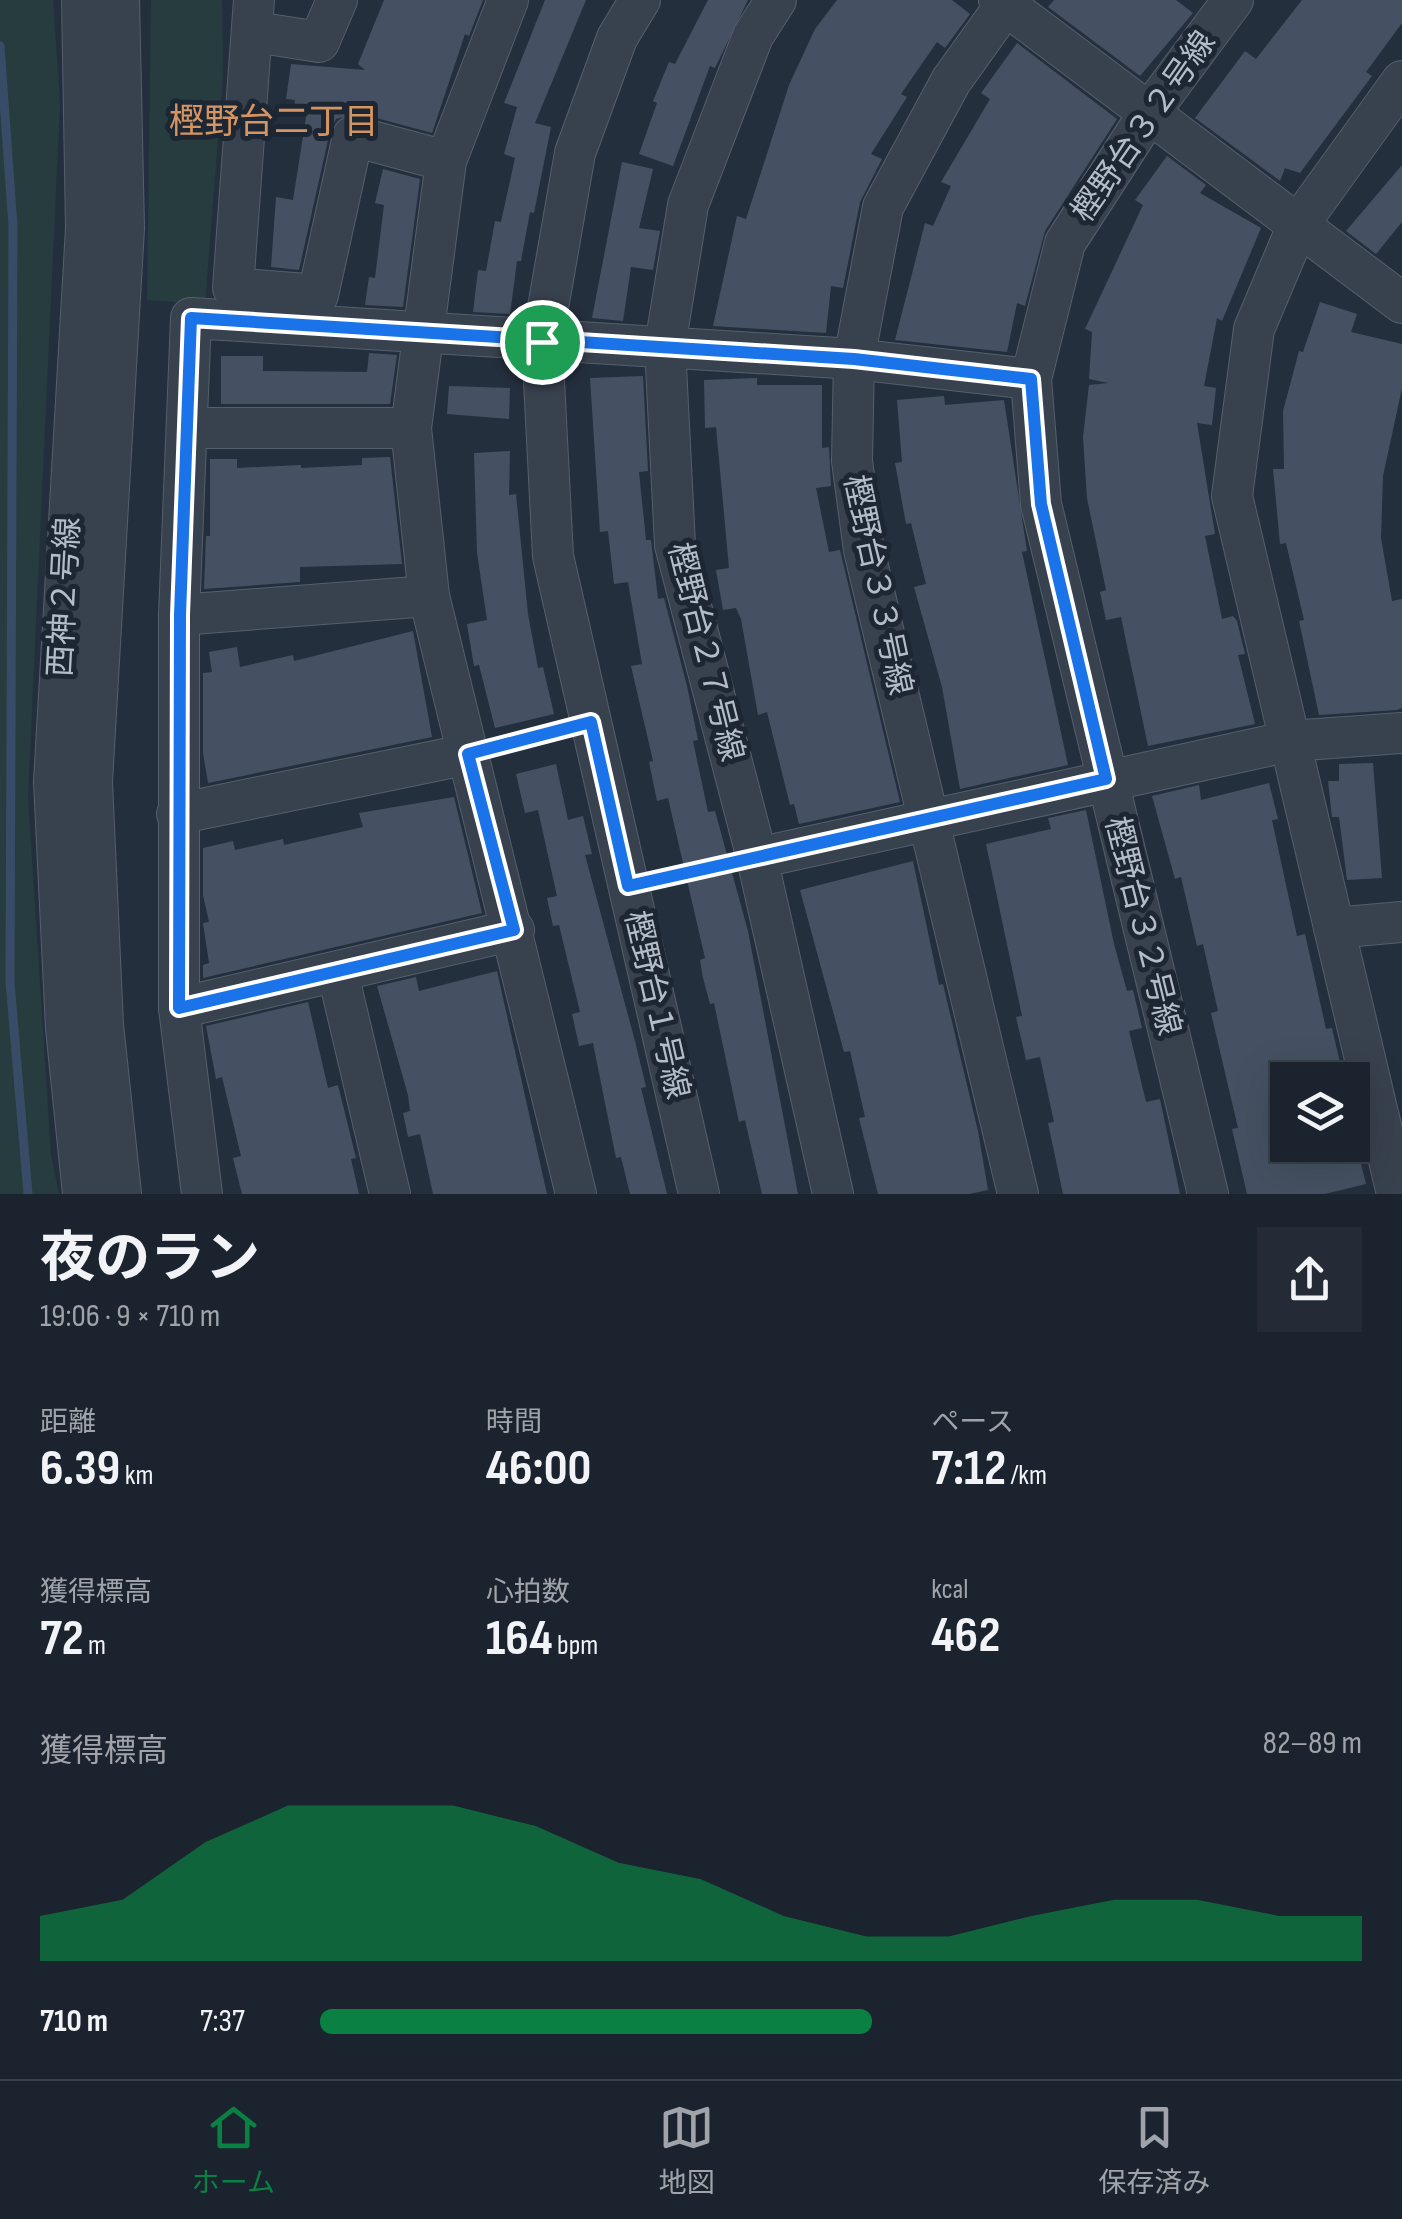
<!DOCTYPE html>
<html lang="ja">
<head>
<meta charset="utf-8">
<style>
  :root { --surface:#1b232e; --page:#242b36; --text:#f1f3f6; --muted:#a0a4aa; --line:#39404a; --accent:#0b8043 }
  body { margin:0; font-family:"Sofia Sans Condensed","Noto Sans JP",sans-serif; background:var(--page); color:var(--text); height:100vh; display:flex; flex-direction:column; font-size:38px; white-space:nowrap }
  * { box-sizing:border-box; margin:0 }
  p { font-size:32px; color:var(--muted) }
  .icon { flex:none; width:55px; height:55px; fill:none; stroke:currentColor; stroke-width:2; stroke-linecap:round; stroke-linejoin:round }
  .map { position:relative; height:1194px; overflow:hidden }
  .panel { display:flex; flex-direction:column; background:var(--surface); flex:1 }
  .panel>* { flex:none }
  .fabs { position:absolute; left:1270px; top:1062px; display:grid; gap:20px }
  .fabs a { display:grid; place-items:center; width:100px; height:100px; border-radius:0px; background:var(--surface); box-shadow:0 10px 40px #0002,0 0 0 2px var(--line); font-size:50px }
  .pin { position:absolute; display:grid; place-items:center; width:85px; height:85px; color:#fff; margin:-42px; border:5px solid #fff; border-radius:50%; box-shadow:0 2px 10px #0007 }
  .round { display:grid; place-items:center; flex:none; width:105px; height:105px; border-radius:0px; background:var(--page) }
  .overview { display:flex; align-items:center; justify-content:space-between; height:170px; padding:0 40px }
  h1 { font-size:55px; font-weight:700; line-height:75px }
  .stats { display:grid; grid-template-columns:repeat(3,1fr); gap:15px; height:170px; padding:10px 40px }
  .stats div { display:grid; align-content:center }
  .stats b { font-size:50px; font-weight:700 }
  .stats small { font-size:28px; font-weight:400 }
  .stats p { font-size:28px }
  .chart { height:280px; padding:20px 40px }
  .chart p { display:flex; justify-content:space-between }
  .chart svg { width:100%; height:180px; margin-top:10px; fill:var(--accent); opacity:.7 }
  ul { padding:0 40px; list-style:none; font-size:32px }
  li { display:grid; grid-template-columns:160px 120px 1fr; align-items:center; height:75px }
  li i { height:25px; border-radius:12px; background:var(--accent) }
  .tabs { display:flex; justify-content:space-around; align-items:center; height:140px; border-top:2px solid var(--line); background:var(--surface); font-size:28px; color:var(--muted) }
  .tabs a { display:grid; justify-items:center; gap:5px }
  .tabs .active { color:var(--accent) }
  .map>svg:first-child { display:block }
</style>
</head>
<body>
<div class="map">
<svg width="1402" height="1194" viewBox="0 0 1402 1194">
  <rect width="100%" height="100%" fill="#242f3e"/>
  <g fill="#263c3f">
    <path d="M0,0H53L60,103L28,797L51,1155L59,1194H0Z"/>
    <path d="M151,0H222L223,77L205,304L147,300Z"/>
  </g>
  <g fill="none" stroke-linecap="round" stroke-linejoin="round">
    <path stroke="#394c67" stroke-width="9" d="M0,46L13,226L10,982L28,1194"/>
  </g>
  <g fill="#455162">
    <path d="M384,0H483L469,36L465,34L432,133L358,113L336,119L330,131L299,270L271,267L276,197L293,200L307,111L294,109L295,100L286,99L291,64L365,70L358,64Z"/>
    <path d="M545,0H586L535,123L551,127L534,213L530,212L521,261H517L510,314L473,312L478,270L486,271L495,221L501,222L515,158L504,154L517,107L504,103Z"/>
    <path d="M708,0H748L715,68L710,66L673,166L639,154L657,103L653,101L669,62L675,64Z"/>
    <path d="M837,0H952L970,14L945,48L937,42L901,94L907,97L871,154L882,159L860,202L843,288L831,286L826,333L713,326L737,216L746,219L789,85L815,29Z"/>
    <path d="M1054,0H1176L1193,13L1140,76L1048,7Z"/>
    <path d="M1302,0H1402V23L1366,72L1372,76L1300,173L1285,168L1280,181L1195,118L1245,51L1256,59Z"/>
    <path d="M1017,43L1117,119L1045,231L1025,306L1017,303L1007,352L895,340L925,223L933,226L951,186L941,182L990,99L981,93Z"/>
    <path d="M1167,156L1206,185L1200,193L1261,228L1222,321L1217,318L1204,386L1216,388L1212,425L1197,423L1215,534L1205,536L1222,619L1233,616L1237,621L1245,654L1238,655L1255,724L1148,746L1121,617L1106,620L1100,592L1106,590L1087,498L1083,437L1089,385L1108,383L1089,379L1092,332L1085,329L1143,205L1135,200Z"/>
    <path d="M622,162L653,169L639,228L660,231L653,270L631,267L623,321L592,318Z"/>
    <path d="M1402,165V222L1376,254L1346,231Z"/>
    <path d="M383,169L420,179L403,307L365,305L369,277L375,278L384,205L375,203Z"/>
    <path d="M1320,302L1357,314L1351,332L1402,344V388L1383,476L1381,538L1392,601L1402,599V708L1397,710L1319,715L1299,621L1304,620L1286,543L1280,544L1273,469H1284L1283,411L1299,351L1303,352Z"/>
    <path d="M369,353L397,355L390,404H221V356H263V371L367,372Z"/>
    <path d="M643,376L648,471L639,472L646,540H651L658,599L664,598L687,686L698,740L693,741L708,812L715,811L748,931L798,1194H762L745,1120L739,1122L714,1003L710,1004L703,978L700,960L705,958L668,798L657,801L649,762L653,761L631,666L642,664L628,582L614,584L608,531L600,532L590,378Z"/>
    <path d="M757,378V385H822V448L829,447L831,486L816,488L829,552L840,550L900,802L799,824L794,804L790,805L767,712L758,715L741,619L736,608L723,610L716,570L729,568L716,427L705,428L704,380Z"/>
    <path d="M449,386L510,388L509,419L447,414Z"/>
    <path d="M944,396L945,405L1004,400L1027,551L1022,552L1068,765L960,789L942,687L914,587L926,584L911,523L906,524L895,463L902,462L897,400Z"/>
    <path d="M510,451L509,495L516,494L528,614L538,668L543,667L554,714L495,728L479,665L474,666L467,624L487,620L477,553L474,453Z"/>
    <path d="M390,457L402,564L300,567V582L204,589L206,536H210V459H237V468L301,465V468L362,465V458Z"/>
    <path d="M413,631L432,737L208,783L203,753V673L212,672L209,652L237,647L240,667L293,655L294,661Z"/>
    <path d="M1373,763L1382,878L1347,880L1339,817H1332L1328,781H1339V764Z"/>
    <path d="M556,764L568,820L583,816L592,854L585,855L636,1045L646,1087L641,1088L667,1194H630L621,1157L616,1158L593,1043L579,1046L572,1014L580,1012L559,925L553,926L547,898L557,896L538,810L525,813L516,774Z"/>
    <path d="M1269,783L1278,819L1272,820L1297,936L1305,934L1326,1029L1332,1028L1344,1080H1271L1274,1093L1268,1094L1284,1161L1356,1144L1366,1184L1325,1194H1247L1232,1129L1238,1128L1211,1013L1218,1011L1203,944L1197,946L1181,877L1175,879L1152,796L1199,785L1201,800Z"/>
    <path d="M454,797L482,913L203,978V965L209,963L203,923L209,922L203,895V848L233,841L235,850L283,839L284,845L363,827L359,813Z"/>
    <path d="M1086,810L1114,944L1127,991L1133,990L1142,1028L1129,1031L1146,1102L1160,1099L1180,1194H1063L1048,1123L1054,1122L1040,1057L1026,1060L1016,1017L1022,1016L986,844L1051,829L1048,818Z"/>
    <path d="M913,861L939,985L943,984L978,1131L988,1190L969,1194H878L859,1118L865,1117L850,1051L844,1052L800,890Z"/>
    <path d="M497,971L547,1194H433L420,1134L408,1137L403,1113L410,1111L408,1095L377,986L416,977L419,991Z"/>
    <path d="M308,1002L328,1088L338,1085L356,1158L351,1159L359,1194H242L233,1158L241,1156L222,1077L216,1079L206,1026Z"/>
  </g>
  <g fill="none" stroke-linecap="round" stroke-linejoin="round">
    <defs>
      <g id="minor">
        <path d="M82,0L86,228L54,782L66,1028L83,1194"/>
        <path d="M119,0L124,228L92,782L103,1025L121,1194"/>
        <path d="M254,0L233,288L318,295L353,136L446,161"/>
        <path d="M508,0L446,161L411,428L429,596L576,1194"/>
        <path d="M640,0L617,38L575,153L542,342L553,556L699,1194"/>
        <path d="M776,0L753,36L688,205L665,346L675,545L757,858L833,1194"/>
        <path d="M999,0L1402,303"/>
        <path d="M1009,0L951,81L883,207L854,359L852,461L864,550L1018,1194"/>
        <path d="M255,32L319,42L337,0"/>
        <path d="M187,428H411"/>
        <path d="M179,615L429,596"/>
        <path d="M177,814L469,754"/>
        <path d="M757,858L1290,741L1402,733"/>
        <path d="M1334,928L1402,922"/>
        <path d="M338,974L390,1194"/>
        <path d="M179,1008L514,930"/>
        <path d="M202,1194L179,1008V615L191,318L854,359L1031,379"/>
        <path d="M1208,1194L1041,504L1031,379L1065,243L1149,113L1233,0"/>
        <path d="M1397,1194L1232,496L1254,329L1298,225L1402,81"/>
      </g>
    </defs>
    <use href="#minor" stroke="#565f6c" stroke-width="42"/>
    <g stroke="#44595c" stroke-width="5" stroke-dasharray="8 8" stroke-linecap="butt">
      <path d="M502,745L559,731"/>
      <path d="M662,878L725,865"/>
    </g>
    <use href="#minor" stroke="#38414e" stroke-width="40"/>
  </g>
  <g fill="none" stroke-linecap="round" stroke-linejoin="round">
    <defs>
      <path id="route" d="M191,318L854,359L1031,379L1041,504L1106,779L628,886L591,722L468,754L514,930L179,1008L180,615Z"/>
    </defs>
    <use href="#route" stroke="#fff" stroke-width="20"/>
    <use href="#route" stroke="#1a73e8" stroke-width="12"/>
  </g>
  <g text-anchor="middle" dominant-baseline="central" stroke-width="10" stroke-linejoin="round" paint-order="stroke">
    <g font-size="32" fill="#b4bcc9" stroke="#1d2633">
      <text transform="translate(1144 127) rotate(-55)">樫野台３２号線</text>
      <text transform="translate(877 585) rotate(78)">樫野台３３号線</text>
      <text transform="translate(65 597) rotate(-87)">西神２号線</text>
      <text transform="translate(705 652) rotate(76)">樫野台２７号線</text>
      <text transform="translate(1142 926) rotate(76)">樫野台３２号線</text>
      <text transform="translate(656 1005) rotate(77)">樫野台１号線</text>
    </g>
    <g font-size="35" fill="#d59563" stroke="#1d2633">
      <text x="274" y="122">樫野台二丁目</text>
    </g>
  </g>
</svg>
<div class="fabs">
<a><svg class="icon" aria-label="layers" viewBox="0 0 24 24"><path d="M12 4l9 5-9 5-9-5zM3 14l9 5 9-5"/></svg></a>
</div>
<div class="pin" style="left:542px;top:342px;background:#1e9e55"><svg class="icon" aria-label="arrive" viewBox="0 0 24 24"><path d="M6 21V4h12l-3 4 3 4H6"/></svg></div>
</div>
<section class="panel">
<div class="overview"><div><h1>夜のラン</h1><p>19:06 · 9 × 710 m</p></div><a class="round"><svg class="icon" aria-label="share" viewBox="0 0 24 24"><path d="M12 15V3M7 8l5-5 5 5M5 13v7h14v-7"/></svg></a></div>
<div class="stats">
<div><p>距離</p><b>6.39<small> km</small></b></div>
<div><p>時間</p><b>46:00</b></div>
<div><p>ペース</p><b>7:12<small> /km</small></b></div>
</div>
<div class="stats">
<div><p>獲得標高</p><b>72<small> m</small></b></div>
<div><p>心拍数</p><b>164<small> bpm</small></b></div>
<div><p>kcal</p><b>462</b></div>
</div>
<div class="chart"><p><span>獲得標高</span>82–89 m</p>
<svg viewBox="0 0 160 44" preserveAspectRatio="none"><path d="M0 44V33L10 29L20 15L30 6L40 6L50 6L60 11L70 20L80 24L90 33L100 38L110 38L120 33L130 29L140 29L150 33L160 33V44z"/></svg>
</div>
<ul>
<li><b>710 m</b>7:37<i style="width:53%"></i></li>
</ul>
</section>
<nav class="tabs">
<a class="active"><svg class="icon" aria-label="home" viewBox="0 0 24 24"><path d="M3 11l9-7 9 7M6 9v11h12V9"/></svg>ホーム</a>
<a><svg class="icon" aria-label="map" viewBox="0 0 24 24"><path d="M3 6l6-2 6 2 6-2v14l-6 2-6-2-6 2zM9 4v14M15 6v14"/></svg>地図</a>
<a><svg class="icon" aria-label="saved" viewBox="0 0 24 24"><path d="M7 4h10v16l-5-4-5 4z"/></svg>保存済み</a>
</nav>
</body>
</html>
